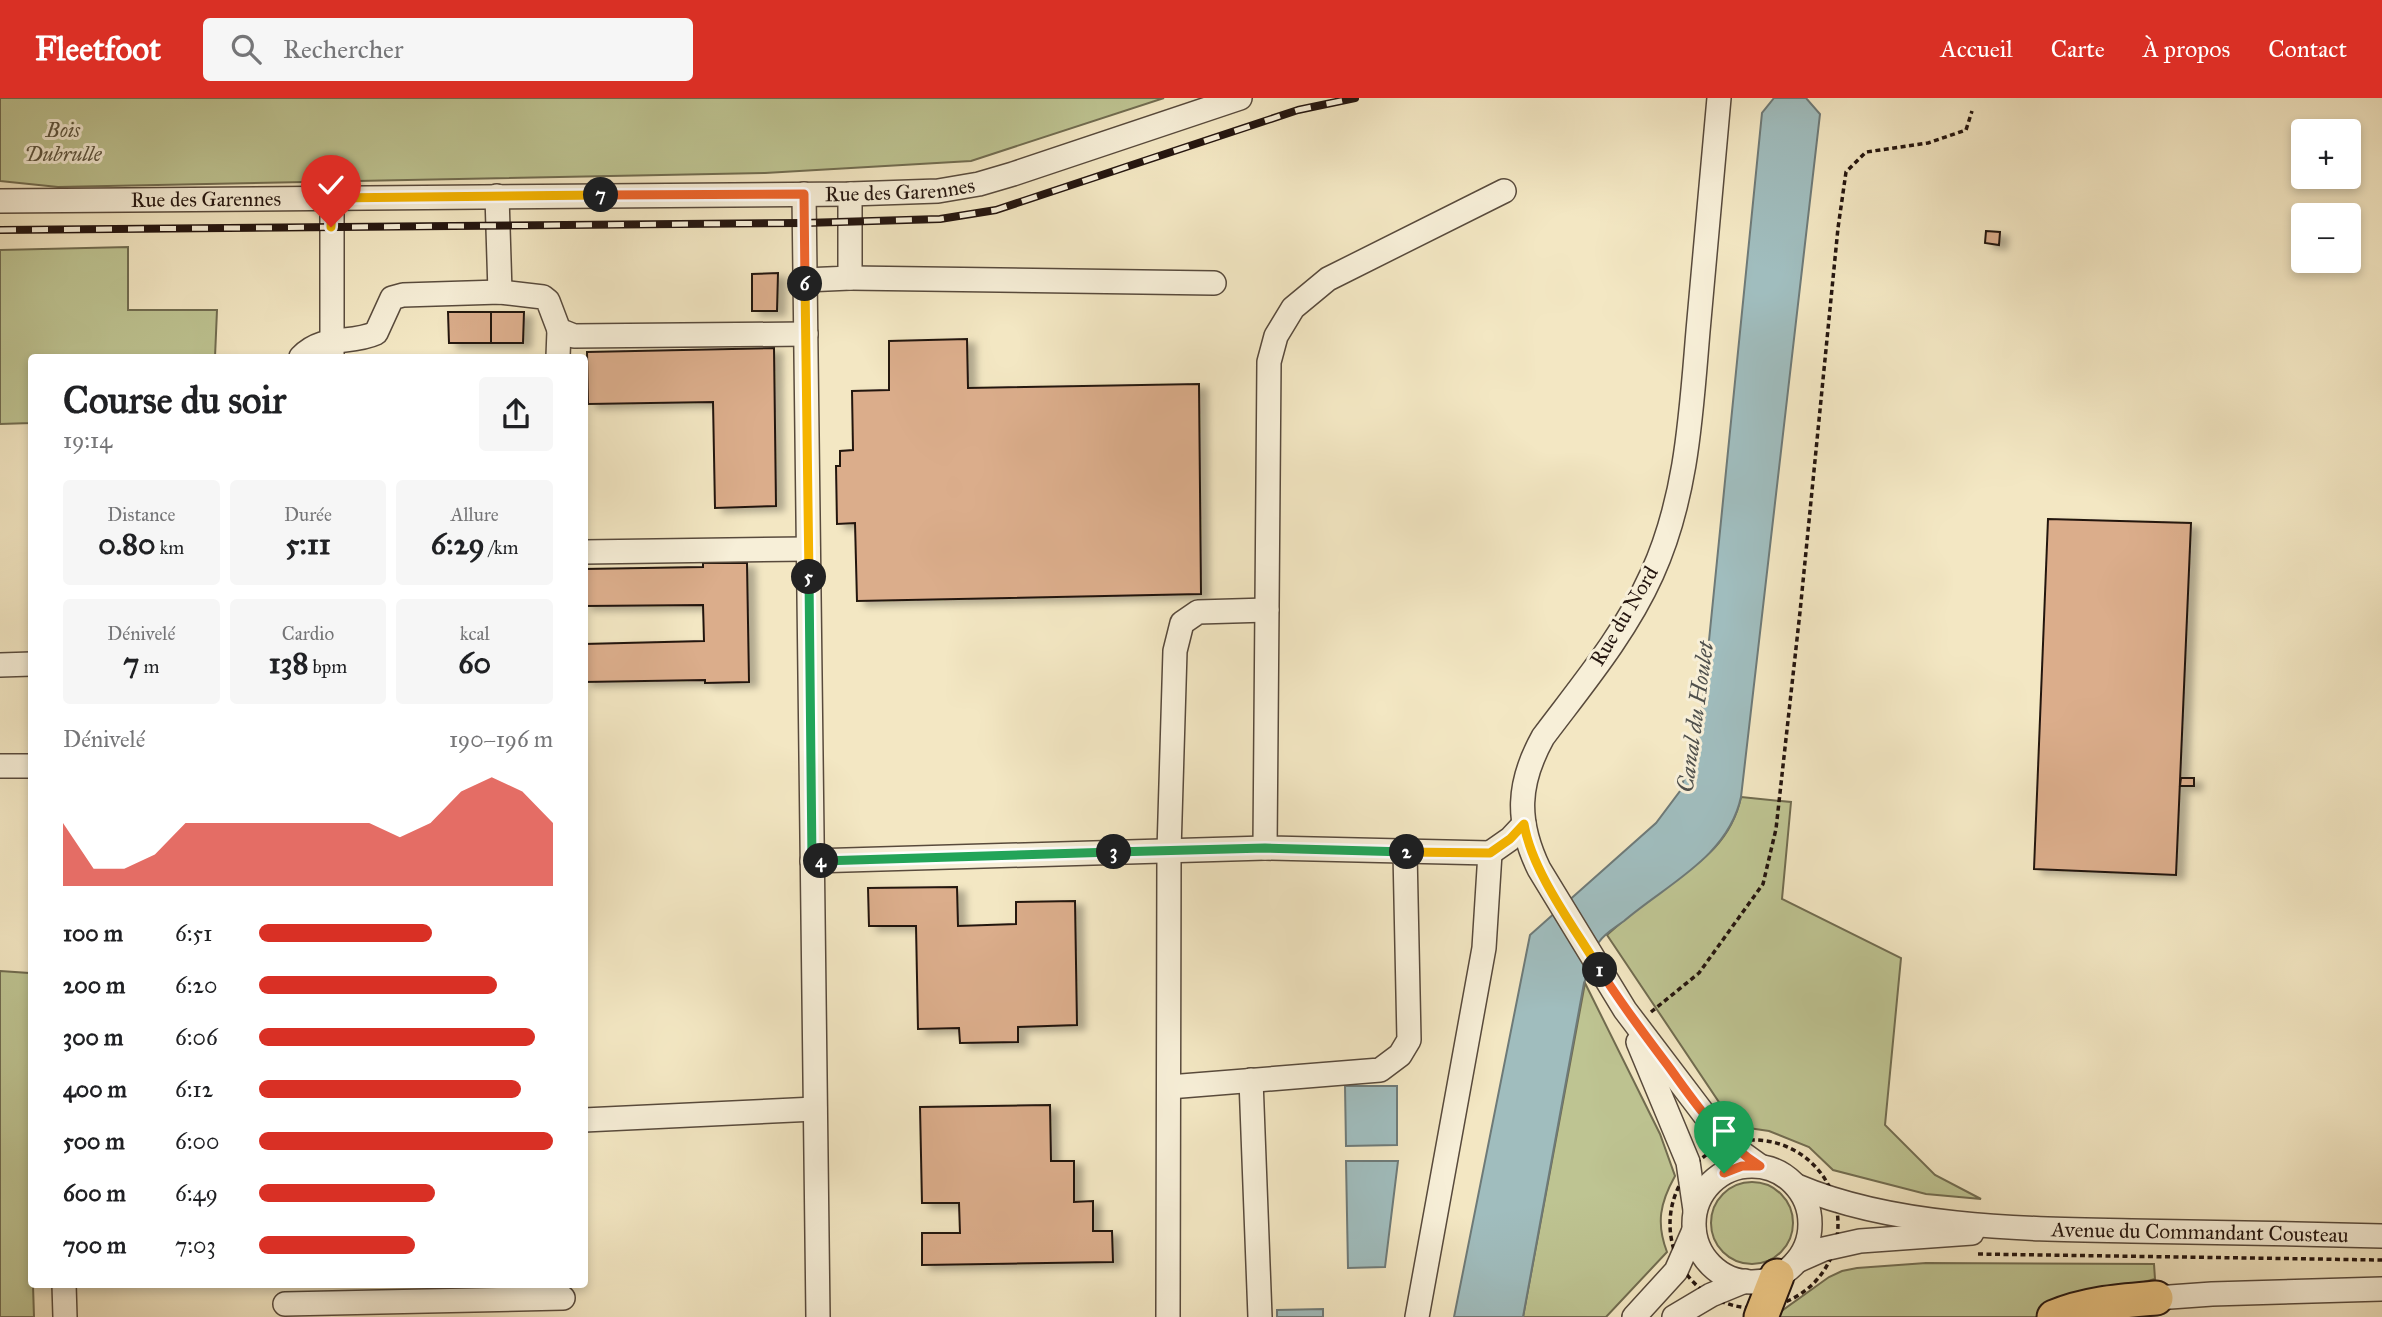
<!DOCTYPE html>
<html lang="fr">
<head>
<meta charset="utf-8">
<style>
  :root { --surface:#fff; --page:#f6f6f6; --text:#202124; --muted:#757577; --accent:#d93025 }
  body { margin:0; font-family:"IM FELL Great Primer",serif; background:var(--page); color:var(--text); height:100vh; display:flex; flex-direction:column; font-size:26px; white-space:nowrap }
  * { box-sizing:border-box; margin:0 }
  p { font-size:23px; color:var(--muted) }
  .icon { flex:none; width:38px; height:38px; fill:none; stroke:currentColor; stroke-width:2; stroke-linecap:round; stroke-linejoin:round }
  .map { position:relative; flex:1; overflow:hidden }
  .details { position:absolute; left:28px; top:256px; width:560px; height:934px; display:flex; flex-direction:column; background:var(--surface); border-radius:7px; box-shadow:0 4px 10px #0003 }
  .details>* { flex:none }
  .fabs { position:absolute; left:2291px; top:21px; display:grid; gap:14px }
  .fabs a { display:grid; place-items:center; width:70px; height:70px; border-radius:7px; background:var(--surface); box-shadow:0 4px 10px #0003; font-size:35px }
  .pin { position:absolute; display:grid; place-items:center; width:60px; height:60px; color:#fff; margin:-72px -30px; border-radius:50% 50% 50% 0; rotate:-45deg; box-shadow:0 0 7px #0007 }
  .pin .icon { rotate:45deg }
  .km { position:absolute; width:35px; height:35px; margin:-18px; border-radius:50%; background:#222; color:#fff; font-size:19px; line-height:35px; text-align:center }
  .round { display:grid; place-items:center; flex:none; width:74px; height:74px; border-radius:7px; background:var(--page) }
  .headline { display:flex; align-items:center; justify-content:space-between; height:119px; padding:0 35px }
  h1 { font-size:38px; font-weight:800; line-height:52px }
  .stats { display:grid; grid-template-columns:repeat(3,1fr); gap:10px; height:119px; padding:7px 35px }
  .stats div { display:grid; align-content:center; border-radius:7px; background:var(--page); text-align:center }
  .stats b { font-size:30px; font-weight:800 }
  .stats small { font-size:19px; font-weight:400 }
  .stats p { font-size:19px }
  .chart { height:196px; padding:14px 35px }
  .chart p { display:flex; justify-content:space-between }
  .chart svg { width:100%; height:126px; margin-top:7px; fill:var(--accent); opacity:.7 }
  ul { padding:0 35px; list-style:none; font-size:23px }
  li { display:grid; grid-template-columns:112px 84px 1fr; align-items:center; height:52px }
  li i { height:18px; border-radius:9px; background:var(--accent) }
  header { display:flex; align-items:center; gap:42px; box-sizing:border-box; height:98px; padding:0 35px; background:var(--accent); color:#fff }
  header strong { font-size:33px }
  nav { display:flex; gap:38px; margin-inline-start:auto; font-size:24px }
  .search { width:490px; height:63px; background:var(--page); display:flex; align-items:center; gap:18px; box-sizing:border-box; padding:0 24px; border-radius:7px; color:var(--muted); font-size:26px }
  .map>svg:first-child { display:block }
</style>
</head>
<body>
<header>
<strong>Fleetfoot</strong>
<div class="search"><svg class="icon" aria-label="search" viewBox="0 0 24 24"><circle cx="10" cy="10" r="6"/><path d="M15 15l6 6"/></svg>Rechercher</div>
<nav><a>Accueil</a><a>Carte</a><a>À propos</a><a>Contact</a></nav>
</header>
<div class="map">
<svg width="2382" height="1219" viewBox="0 0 2382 1219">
  <defs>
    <filter id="shadow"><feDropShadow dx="8" dy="4.5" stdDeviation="3.5" flood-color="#0004"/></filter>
  </defs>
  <rect width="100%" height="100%" fill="#f3e7c3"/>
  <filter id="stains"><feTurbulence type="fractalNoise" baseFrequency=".00286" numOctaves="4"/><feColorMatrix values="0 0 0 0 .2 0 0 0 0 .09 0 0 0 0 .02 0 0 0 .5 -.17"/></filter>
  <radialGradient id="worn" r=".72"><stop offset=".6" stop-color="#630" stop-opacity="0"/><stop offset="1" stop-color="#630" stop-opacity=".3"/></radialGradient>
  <g fill="#bec492" stroke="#716c50" stroke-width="2">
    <path d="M0,0H1164L971,63L765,75L58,89L0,83Z"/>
    <path d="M128,149V212H217L215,259H32L31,325L0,326V152Z"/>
    <path d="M1741,699L1791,704L1782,801L1901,860L1885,1027L1935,1077L1981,1101L1926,1096L1833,1072L1809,1049L1769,1033L1735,1028L1607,837C1622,824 1637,810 1653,798C1692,769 1730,750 1741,699Z"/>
    <path d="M0,873L29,875L32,1186L33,1187L34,1219H0Z"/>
    <path d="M1585,885L1660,1036L1675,1078C1660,1105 1656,1125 1667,1154L1606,1219H1523Z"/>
    <circle cx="1752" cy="1125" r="41"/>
    <path d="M1926,1165L2154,1166L2155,1181L2084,1200L2036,1219H1773L1829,1179L1842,1173L1857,1170Z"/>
  </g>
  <g fill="#a0bdbe" stroke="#6e7a78" stroke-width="2">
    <path d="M1774,0H1806L1820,16L1741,699C1728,759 1667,786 1624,823C1616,829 1604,836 1599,844C1591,855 1589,873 1584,885L1523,1219H1454L1530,837L1656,725L1680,693L1700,632L1762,15Z"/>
    <path d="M1345,988H1397V1047L1346,1048Z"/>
    <path d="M1346,1063H1398L1385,1169L1348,1170Z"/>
    <path d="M1323,1211V1219H1277V1212Z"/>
  </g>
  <g fill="#dbad8b" stroke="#24150f" stroke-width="2" filter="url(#shadow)">
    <path d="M1986,133L2000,134L1999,147L1985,145Z"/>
    <path d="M778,175L777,213H752V176Z"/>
    <path d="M448,214H491V245H449Z"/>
    <path d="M491,214H524L523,245H491Z"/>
    <path d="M967,241L968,290L1199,286L1201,496L857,503L855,425L837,426L836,368H840V353L853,352L852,293L889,292V243Z"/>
    <path d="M774,250L776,408L715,410L713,304L588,306L587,254Z"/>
    <path d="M2048,421L2191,425L2176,777L2034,771Z"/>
    <path d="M703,465H747L749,584L705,585V582L584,584V546L704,543L703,507L584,508V471L703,469Z"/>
    <path d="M2181,680H2194V688H2180Z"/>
    <path d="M957,789L958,828L1016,826V804L1075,803L1077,927L1018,929V944L960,945L959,930L918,931L916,828H869L868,790Z"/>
    <path d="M1050,1007L1051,1063H1074V1104L1093,1103V1133H1112L1113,1164L922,1167V1135H960L959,1105H922L920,1009Z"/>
  </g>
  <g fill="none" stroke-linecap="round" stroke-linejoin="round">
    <defs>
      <g id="minor">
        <path d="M1719,0C1712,78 1705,155 1698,233C1691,316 1687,399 1652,476C1625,536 1582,587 1543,639C1517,686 1516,723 1539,771L1625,912L1713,1028L1735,1050L1760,1068"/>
        <path d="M804,96L818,1219"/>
        <path d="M497,98L500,194"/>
        <path d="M332,100V259"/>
        <path id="s1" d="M0,103L850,96L938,93L979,86L1013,76L1240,0"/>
        <path d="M850,180L1214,185"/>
        <path d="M805,182L850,180V96"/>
        <path d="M301,259C323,236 350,247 376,235L392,200L403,197L500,194L543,199L548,203L559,232L574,238L806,236"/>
        <path d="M558,259L559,232"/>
        <path d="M584,454L808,451"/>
        <path d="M0,567L32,566"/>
        <path d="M0,668H32"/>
        <path d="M1490,755L1510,741L1524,726"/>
        <path d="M812,763L1265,750"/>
        <path d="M1638,944L1688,1064L1695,1112"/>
        <path d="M1251,982L1260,1219"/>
        <path d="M1169,989L1380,972L1400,957L1409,942L1405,754"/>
        <path d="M584,1022L815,1011"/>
        <circle cx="1752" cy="1126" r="58"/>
        <path id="s2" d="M1797,1088C1896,1130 2025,1131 2132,1133C2215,1134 2299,1136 2382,1138"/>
        <path d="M1797,1163L1824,1151L1860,1143L1972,1135"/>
        <path d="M64,1186L65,1219"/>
        <path d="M2156,1200L2212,1196L2382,1191"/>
        <path d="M285,1206L563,1200"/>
        <path d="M1168,1219L1169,753L1175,553L1182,525L1198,514L1267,512"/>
        <path d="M1417,1219L1484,850L1490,755L1265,750L1269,264L1276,238L1293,210L1328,181L1504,93"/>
        <path d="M1634,1219L1676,1173L1694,1132"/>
        <path d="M1674,1219L1711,1197L1745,1183"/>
      </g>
      <g id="highway">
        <path d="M1761,1219L1777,1178"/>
        <path d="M2054,1219C2087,1205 2121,1203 2156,1200"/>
      </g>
    </defs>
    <use href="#minor" stroke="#584a3c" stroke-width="26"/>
    <use href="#highway" stroke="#24150f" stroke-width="37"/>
    <g stroke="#24150f" stroke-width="3.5" stroke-dasharray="5 3.5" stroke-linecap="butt">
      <path d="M1651,914L1699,875L1763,786L1776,731L1800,514L1838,130L1846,74L1866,54L1928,45L1966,32L1972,13"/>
      <circle cx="1754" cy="1126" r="84"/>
      <path d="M1978,1156L2382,1162"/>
    </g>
    <use href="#minor" stroke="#f7efd8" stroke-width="23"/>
    <use href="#highway" stroke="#eac482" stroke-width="33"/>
    <defs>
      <path id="rail" d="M0,132L804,125L940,121L996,112L1298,12L1355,0"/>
    </defs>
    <use href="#rail" stroke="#24150f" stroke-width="8"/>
    <use href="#rail" stroke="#f7efd8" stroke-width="5" stroke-dasharray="16" stroke-linecap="butt"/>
  </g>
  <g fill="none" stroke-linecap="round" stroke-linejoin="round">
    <defs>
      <path id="split-1" d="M1600,872C1621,906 1645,937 1669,969C1696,1006 1721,1044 1760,1068H1742L1724,1075"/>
      <path id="split-2" d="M1407,754L1490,755L1510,741L1524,726C1532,774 1574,829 1600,872"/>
      <path id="split-3" d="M1114,754L1265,750L1407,754"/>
      <path id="split-4" d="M821,763L1114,754"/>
      <path id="split-5" d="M809,479L812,763H821"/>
      <path id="split-6" d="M805,186L809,479"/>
      <path id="split-7" d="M601,97L804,96L805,186"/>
      <path id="split-8" d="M331,129L332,100L601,97"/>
    </defs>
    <use href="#split-1" stroke="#fff" stroke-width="14"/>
    <use href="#split-2" stroke="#fff" stroke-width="14"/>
    <use href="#split-3" stroke="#fff" stroke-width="14"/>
    <use href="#split-4" stroke="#fff" stroke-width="14"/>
    <use href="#split-5" stroke="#fff" stroke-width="14"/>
    <use href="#split-6" stroke="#fff" stroke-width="14"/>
    <use href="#split-7" stroke="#fff" stroke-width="14"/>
    <use href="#split-8" stroke="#fff" stroke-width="14"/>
    <use href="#split-1" stroke="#f0652b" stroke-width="9"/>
    <use href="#split-2" stroke="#f5b400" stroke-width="9"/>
    <use href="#split-3" stroke="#22a559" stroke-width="9"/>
    <use href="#split-4" stroke="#22a559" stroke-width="9"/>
    <use href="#split-5" stroke="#22a559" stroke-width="9"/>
    <use href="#split-6" stroke="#f5b400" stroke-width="9"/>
    <use href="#split-7" stroke="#f0652b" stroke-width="9"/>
    <use href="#split-8" stroke="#f5b400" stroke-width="9"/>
  </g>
  <g text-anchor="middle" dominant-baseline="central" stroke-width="6" stroke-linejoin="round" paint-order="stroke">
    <g font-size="21" font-style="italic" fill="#5a523d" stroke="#f7efd8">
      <text x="63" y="32">Bois<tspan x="63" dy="24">Dubrulle</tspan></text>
    </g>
    <g font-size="21" fill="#24150f" stroke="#f7efd8">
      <text stroke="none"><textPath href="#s1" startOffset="900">Rue des Garennes</textPath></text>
      <text stroke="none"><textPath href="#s1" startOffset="206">Rue des Garennes</textPath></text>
      <text transform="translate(1624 518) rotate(-59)">Rue du Nord</text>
      <text stroke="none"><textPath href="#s2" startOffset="408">Avenue du Commandant Cousteau</textPath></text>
    </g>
    <g font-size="23" font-style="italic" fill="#4f504c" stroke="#f7efd8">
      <text transform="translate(1695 619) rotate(-82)">Canal du Houlet</text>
    </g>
  </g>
  <rect width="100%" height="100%" filter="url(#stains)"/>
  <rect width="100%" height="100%" fill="url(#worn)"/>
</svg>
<div class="fabs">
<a>+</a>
<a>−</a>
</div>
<div class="pin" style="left:1724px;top:1075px;background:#1e9e55"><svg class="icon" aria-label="arrive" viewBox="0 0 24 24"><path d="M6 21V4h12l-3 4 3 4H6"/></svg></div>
<div class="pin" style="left:331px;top:129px;background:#d93025"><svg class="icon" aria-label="check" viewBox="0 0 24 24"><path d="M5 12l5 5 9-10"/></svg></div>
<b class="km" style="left:1600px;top:872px">1</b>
<b class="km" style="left:1407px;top:754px">2</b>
<b class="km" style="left:1114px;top:754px">3</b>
<b class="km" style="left:821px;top:763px">4</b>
<b class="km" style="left:809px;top:479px">5</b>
<b class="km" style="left:805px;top:186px">6</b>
<b class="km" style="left:601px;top:97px">7</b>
<section class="details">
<div class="headline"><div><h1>Course du soir</h1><p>19:14</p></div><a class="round"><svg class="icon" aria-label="share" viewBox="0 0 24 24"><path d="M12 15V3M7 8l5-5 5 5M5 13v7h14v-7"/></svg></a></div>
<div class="stats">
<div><p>Distance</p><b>0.80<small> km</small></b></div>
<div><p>Durée</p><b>5:11</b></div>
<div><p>Allure</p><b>6:29<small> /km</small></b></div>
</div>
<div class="stats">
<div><p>Dénivelé</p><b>7<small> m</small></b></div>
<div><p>Cardio</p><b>138<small> bpm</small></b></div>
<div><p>kcal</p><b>60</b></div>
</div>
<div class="chart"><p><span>Dénivelé</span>190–196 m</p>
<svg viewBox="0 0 160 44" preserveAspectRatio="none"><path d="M0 44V22L10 38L20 38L30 33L40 22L50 22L60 22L70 22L80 22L90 22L100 22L110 27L120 22L130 11L140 6L150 11L160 22V44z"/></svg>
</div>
<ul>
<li><b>100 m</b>6:51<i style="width:59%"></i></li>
<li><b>200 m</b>6:20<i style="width:81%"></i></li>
<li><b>300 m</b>6:06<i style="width:94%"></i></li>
<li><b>400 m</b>6:12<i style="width:89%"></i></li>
<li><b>500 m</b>6:00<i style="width:100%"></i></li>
<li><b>600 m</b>6:49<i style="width:60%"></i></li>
<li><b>700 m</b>7:03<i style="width:53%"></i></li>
</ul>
</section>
</div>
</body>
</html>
